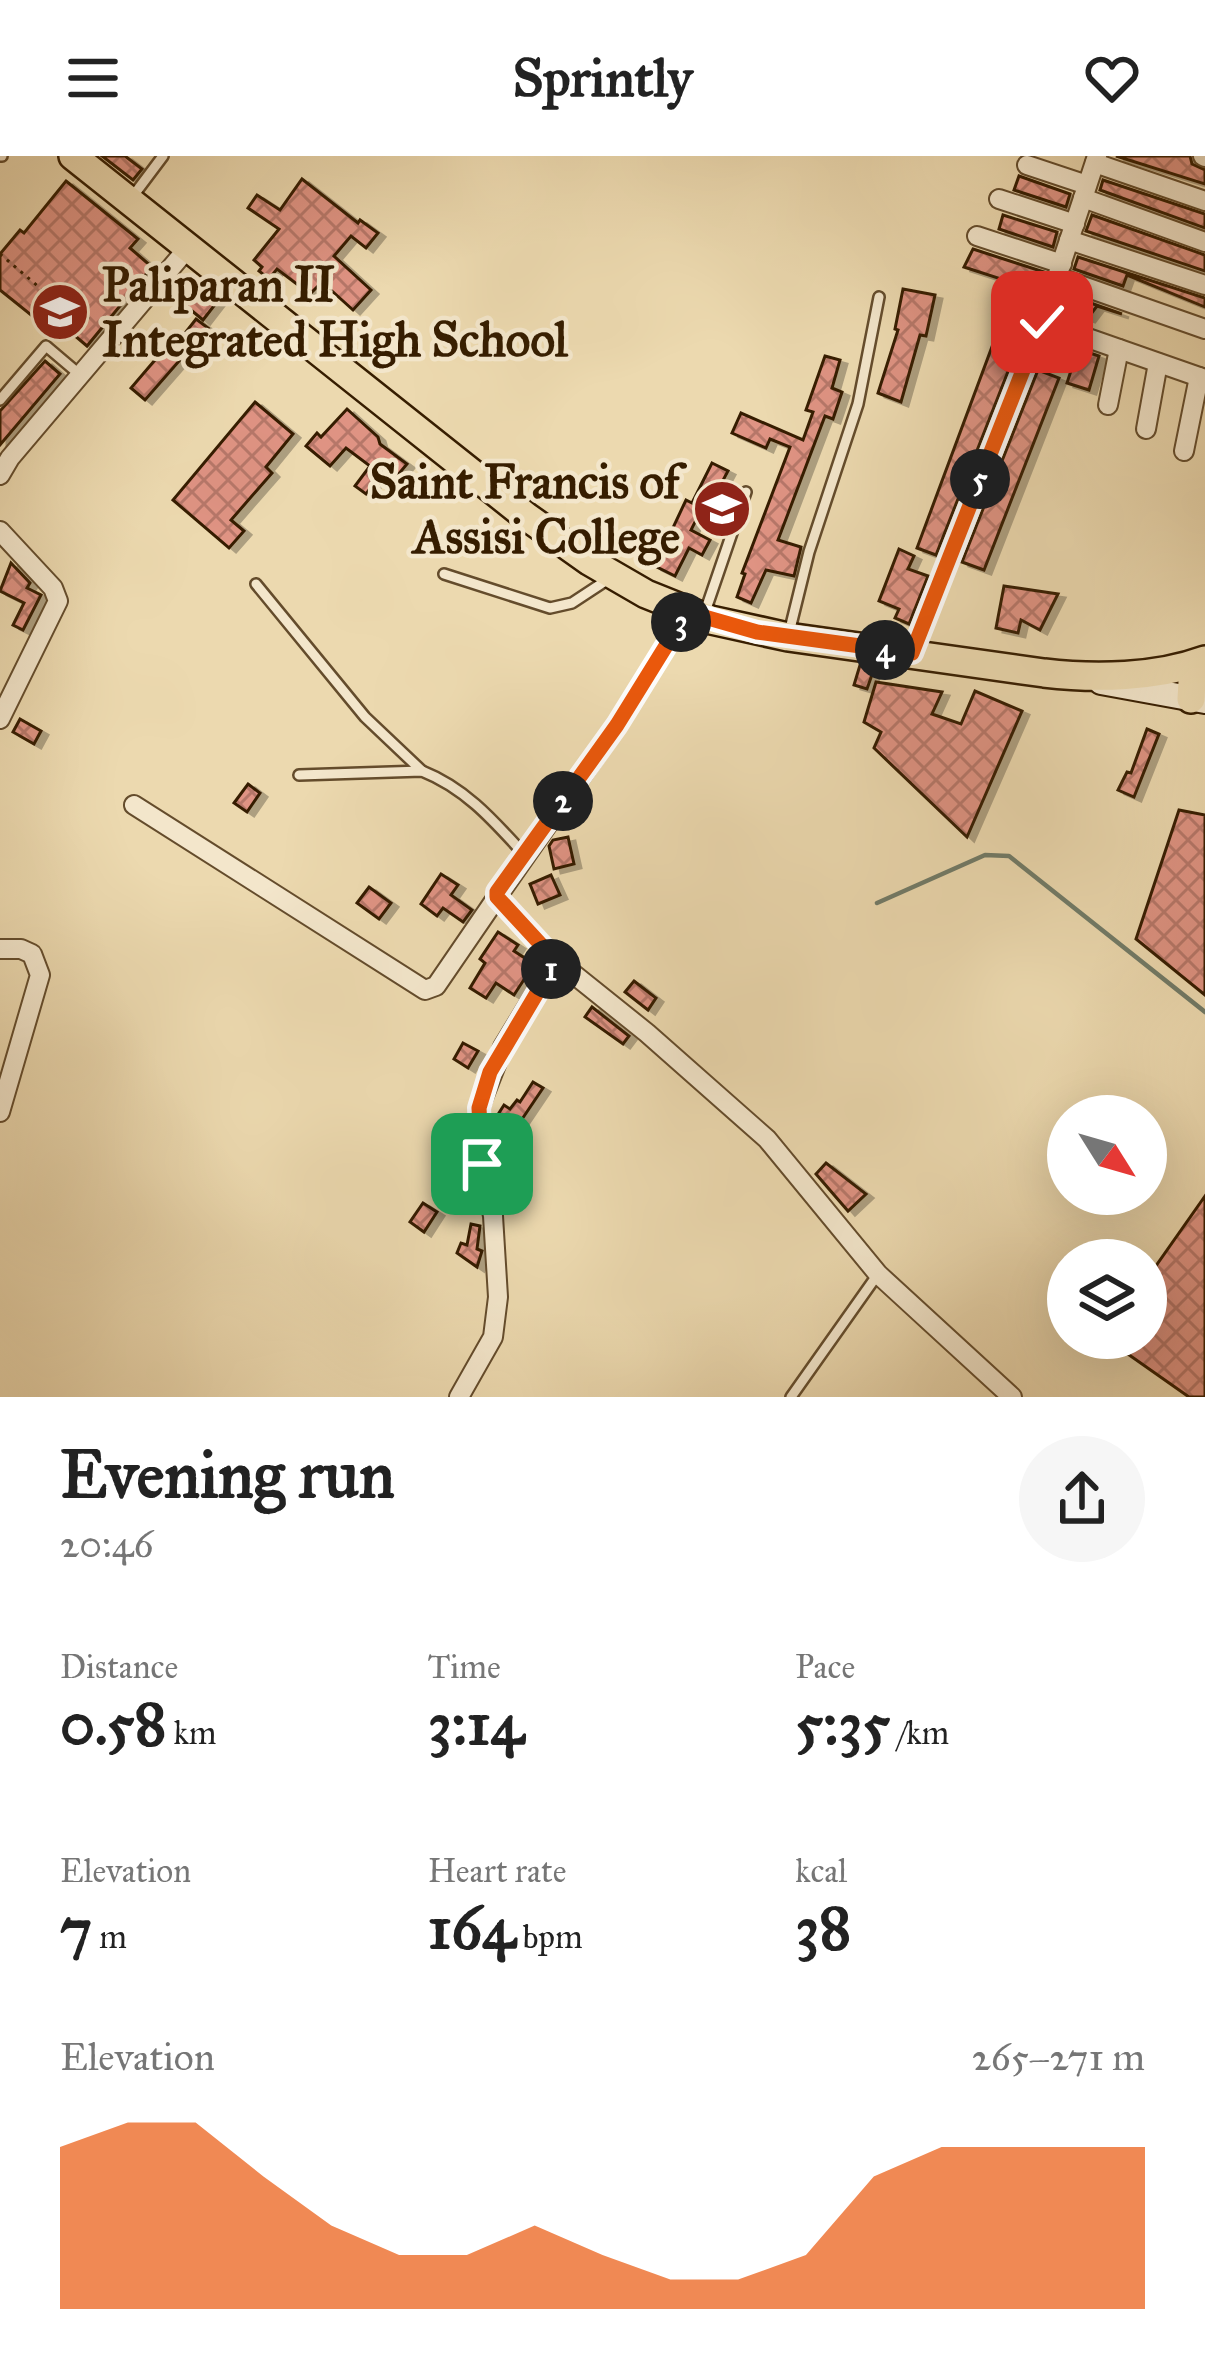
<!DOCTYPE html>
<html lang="en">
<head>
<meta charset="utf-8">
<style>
  :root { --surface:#fff; --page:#f6f6f6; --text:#222; --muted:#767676; --accent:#ea580c }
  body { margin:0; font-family:"IM FELL Great Primer",serif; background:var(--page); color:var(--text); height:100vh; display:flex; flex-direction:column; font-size:45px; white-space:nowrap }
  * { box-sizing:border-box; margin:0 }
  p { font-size:39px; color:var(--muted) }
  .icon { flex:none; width:66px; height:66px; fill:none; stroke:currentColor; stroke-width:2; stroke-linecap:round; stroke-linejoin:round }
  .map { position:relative; height:1241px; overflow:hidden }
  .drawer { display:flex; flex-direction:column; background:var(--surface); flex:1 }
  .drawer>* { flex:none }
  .needle { width:78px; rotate:127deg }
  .tools { position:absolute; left:1047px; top:939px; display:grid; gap:24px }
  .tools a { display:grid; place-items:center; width:120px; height:120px; border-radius:50%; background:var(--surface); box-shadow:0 12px 48px #0002; font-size:60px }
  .pin { position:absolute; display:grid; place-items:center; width:102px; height:102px; color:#fff; margin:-51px; border-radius:24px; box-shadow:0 6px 18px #0006 }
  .km { position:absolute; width:60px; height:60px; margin:-30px; border-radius:50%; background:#222; color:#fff; font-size:33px; line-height:60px; text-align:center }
  .round { display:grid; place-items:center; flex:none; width:126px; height:126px; border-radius:63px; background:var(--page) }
  .summary { display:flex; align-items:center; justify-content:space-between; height:204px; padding:0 60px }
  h1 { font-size:66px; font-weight:700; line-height:90px }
  .figures { display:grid; grid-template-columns:repeat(3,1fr); gap:18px; height:204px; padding:12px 60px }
  .figures div { display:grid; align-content:center }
  .figures b { font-size:60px; font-weight:700 }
  .figures small { font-size:33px; font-weight:400 }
  .figures p { font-size:33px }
  .chart { height:336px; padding:24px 60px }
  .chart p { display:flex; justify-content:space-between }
  .chart svg { width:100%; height:216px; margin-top:12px; fill:var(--accent); opacity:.7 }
  header { display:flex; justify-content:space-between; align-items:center; height:156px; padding:0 60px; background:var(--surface); font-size:54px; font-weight:700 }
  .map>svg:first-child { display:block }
</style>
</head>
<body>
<header><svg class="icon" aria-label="menu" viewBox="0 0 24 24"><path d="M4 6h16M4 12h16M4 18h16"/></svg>Sprintly<svg class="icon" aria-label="heart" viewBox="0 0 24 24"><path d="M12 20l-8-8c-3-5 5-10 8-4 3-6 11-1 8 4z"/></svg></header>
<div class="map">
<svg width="1205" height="1241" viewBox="0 0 1205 1241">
  <defs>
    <pattern id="building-cross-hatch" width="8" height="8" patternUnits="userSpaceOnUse" patternTransform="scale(3)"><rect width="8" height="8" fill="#df9383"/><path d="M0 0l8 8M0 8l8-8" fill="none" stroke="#b67769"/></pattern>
    <filter id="shadow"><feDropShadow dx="7" dy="4" stdDeviation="0" flood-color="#0004"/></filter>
  </defs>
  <rect width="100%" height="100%" fill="#ecd9af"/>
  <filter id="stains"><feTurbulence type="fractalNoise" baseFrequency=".00167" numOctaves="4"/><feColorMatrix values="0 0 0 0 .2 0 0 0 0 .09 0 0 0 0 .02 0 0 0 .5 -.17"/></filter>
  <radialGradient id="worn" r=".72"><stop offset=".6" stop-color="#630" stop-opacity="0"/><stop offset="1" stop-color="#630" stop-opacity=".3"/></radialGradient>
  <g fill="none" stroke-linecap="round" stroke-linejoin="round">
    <path stroke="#717b68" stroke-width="4.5" d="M877,747L985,699L1009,700L1205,856"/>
  </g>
  <g fill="url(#building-cross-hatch)" stroke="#361d00" stroke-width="3" filter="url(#shadow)">
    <path d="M102,0H125L142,13L133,24Z"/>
    <path d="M1116,0H1190L1192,8L1205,14V28Z"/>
    <path d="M1019,20L1070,38L1066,51L1014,34Z"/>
    <path d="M302,23L358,67L360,64L378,77L366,92L351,80L334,100L371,134L353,154L322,126L310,138L277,113L269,123L259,115L262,111L254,104L279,73L248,52L257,39L280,54Z"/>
    <path d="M1103,24L1205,58V72L1100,34Z"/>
    <path d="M66,25L138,83L130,92L152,111L87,190L74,179L88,162L63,140L41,167L0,134V98L20,74L24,77Z"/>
    <path d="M1003,59L1057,76L1053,91L999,73Z"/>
    <path d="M1092,59L1205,99V115L1086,75Z"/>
    <path d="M973,93L1044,116L1038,135L964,111Z"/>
    <path d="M1078,101L1205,142V151L1127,119L1123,130L1074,113Z"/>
    <path d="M199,131L217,146L203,164L185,149Z"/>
    <path d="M903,133L935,139L926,180L920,179L901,246L878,237L898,174L895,173Z"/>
    <path d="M1065,138L1122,158L1097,150L1088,162L1071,156L1070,158L1060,155Z"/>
    <path d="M196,163L208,172L145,244L131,232L178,177L182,181Z"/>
    <path d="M999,172L1022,180L936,399L917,392Z"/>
    <path d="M1078,193L1099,200L1089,234L1067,227Z"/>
    <path d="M825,200L840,204L832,232L842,236L833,263L825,260L778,384L801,391L794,420L766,414L751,447L737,441L745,418L742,417L790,291L770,283L766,292L732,277L741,257L803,284L813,256L806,254Z"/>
    <path d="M45,205L60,218L0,289V255Z"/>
    <path d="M1038,214L1059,222L984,414L962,406Z"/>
    <path d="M255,246L293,278L266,311L272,317L231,364L244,375L229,392L173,344Z"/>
    <path d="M347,253L378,281L380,288L407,308L397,320L385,311L366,338L355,330L370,310L346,292L330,310L306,290L317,277L321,281Z"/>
    <path d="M712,307L728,315L712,345L707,342L691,374L710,384L702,399L689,392L675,420L655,410L686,344L692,347Z"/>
    <path d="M899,393L914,400L908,413L928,420L909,468L895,462L899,453L879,445Z"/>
    <path d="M11,407L30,427L27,432L41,439L23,474L13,469L24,447L0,435Z"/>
    <path d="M1004,430L1058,438L1040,474L1021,464L1018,477L996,472Z"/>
    <path d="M860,509L874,513L867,533L854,529Z"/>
    <path d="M876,526L942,536L932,558L961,568L975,535L1022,555L967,681L874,592L881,576L864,566Z"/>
    <path d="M20,563L41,575L34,588L13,576Z"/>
    <path d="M1147,573L1159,578L1134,641L1118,634L1127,616L1131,617Z"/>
    <path d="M248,628L260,637L247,656L234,647Z"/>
    <path d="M1179,654L1205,659V839L1136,783Z"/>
    <path d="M568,681L574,708L554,713L549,690L553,684Z"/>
    <path d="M441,718L458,729L451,739L472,754L463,766L443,752L437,760L421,748Z"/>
    <path d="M551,719L560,739L538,748L530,728Z"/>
    <path d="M369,731L391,747L379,763L357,747Z"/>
    <path d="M498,776L518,789L514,795L534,808L514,839L496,827L486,842L470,832L485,807L480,803Z"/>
    <path d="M634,825L656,842L648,854L625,836Z"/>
    <path d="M592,851L629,880L623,888L585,861Z"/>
    <path d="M463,887L478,895L468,912L454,903Z"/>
    <path d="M533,926L543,932L514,975L497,960L504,949L510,953L517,944L520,946Z"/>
    <path d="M826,1007L866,1038L848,1055L816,1018Z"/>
    <path d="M1205,1040V1241H1189L1105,1182H1146V1124Z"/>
    <path d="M423,1047L437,1056L424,1076L410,1066Z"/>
    <path d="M471,1068L480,1070L477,1093L482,1095L477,1111L457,1097L461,1087L467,1089Z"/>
  </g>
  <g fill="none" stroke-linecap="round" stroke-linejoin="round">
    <defs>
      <g id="lane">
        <path d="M0,0H2"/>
        <path d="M130,44L163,0"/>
        <path d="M0,244L46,190L79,218"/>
        <path d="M444,418L550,452L572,447L610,422"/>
        <path d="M256,428L365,561L422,615"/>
        <path d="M705,456L746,336"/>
        <path d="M789,477L809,396L858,248L879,141"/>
        <path d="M299,619L422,615C465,632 493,664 524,698"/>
        <path d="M791,1241L878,1118"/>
      </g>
      <g id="street">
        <path d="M1203,0L1205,1"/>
        <path d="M1095,7L1205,45"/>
        <path d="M1027,9L1087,29"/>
        <path d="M1083,42L1205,86"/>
        <path d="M999,43L1075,68"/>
        <path d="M977,80L1062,108"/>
        <path d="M1069,84L1205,129"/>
        <path d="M1057,121L1205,173"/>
        <path d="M1042,166L1205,223"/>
        <path d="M1108,249L1119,193"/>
        <path d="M1146,273L1158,207"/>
        <path d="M1184,295L1199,221"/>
        <path d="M0,319L10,302L187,93"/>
        <path d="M0,375L53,432L58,445L0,563"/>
        <path d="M687,456L617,569L497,741L556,804L647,877L767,983L878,1118L1012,1241"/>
        <path d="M912,497L1042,166L1097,0"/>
        <path d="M134,649L425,834L436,830L497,741"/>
        <path d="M0,793H21L32,798L40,819L0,956"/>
        <path d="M459,1241L493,1181L498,1141L493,1060L482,1008L479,952L503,891L556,804"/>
      </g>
      <path id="secondary" d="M1101,526L1205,545"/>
      <g id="primary">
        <path d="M73,0L527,361L589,405L646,438L711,464L788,481L1044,517C1095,523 1156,522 1205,504"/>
        <path d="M1191,543L1193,509"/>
      </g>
    </defs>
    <use href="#lane" stroke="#644c2c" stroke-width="14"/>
    <use href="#street" stroke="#644c2c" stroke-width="22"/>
    <use href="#secondary" stroke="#361d00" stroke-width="28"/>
    <use href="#primary" stroke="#361d00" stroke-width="32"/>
    <path stroke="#361d00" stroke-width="3" stroke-dasharray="3 6" stroke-linecap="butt" d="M0,98L72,159L53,182"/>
    <use href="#lane" stroke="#f3e6cb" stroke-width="9"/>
    <use href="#street" stroke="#f3e6cb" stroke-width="18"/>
    <use href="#secondary" stroke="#f3e6cb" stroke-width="24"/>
    <use href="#primary" stroke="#ecd9af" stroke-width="27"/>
  </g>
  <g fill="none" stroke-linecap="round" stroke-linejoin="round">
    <defs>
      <path id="route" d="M482,1008L479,952L490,916L556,805L497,741V736L617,569L687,456L757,476L912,497L1042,166"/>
    </defs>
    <use href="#route" stroke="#fff" stroke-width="24"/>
    <use href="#route" stroke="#ea580c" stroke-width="15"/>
  </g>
  <defs>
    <symbol id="school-disc" viewBox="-11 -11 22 22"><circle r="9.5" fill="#8f2418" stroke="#f3e6cb"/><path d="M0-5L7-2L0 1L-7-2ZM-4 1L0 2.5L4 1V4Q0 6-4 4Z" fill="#fff"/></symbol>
    <symbol id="university-disc" viewBox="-11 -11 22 22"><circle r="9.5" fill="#8f2418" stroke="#f3e6cb"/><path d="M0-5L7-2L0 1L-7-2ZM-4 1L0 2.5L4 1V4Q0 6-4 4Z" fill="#fff"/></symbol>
  </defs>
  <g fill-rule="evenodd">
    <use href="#school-disc" x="27" y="123" width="66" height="66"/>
    <use href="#university-disc" x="689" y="320" width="66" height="66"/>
  </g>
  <g text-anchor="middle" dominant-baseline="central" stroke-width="9" stroke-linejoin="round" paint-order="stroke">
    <g font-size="48" font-weight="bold" fill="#361d00" stroke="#f3e6cb" text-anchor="start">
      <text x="102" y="128">Paliparan II<tspan x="102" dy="55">Integrated High School</tspan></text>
      <text x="680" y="325" text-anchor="end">Saint Francis of<tspan x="680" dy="55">Assisi College</tspan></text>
    </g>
  </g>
  <rect width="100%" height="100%" filter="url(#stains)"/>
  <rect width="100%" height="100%" fill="url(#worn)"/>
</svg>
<div class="tools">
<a><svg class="needle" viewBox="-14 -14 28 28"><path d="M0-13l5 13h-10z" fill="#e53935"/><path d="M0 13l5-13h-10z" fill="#767676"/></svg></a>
<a><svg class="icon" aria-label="layers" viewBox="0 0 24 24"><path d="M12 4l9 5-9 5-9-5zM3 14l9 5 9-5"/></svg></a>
</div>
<div class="pin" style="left:482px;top:1008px;background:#1e9e55"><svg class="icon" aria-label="arrive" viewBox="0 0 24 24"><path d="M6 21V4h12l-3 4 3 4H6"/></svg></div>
<div class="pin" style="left:1042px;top:166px;background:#d93025"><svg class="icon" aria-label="check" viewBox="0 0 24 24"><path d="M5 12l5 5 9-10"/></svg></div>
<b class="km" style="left:551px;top:813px">1</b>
<b class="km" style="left:563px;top:645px">2</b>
<b class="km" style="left:681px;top:466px">3</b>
<b class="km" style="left:885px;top:494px">4</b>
<b class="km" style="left:980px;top:323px">5</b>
</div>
<section class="drawer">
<div class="summary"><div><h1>Evening run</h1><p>20:46</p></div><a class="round"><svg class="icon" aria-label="share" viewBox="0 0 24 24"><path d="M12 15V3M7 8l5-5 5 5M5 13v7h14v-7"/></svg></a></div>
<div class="figures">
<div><p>Distance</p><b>0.58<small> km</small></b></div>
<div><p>Time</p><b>3:14</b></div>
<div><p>Pace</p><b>5:35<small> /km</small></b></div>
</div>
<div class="figures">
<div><p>Elevation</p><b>7<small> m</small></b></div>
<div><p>Heart rate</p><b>164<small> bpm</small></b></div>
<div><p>kcal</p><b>38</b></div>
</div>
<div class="chart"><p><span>Elevation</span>265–271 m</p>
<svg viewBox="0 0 160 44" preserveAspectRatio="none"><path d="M0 44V11L10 6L20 6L30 17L40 27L50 33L60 33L70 27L80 33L90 38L100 38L110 33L120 17L130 11L140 11L150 11L160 11V44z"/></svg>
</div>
</section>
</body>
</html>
